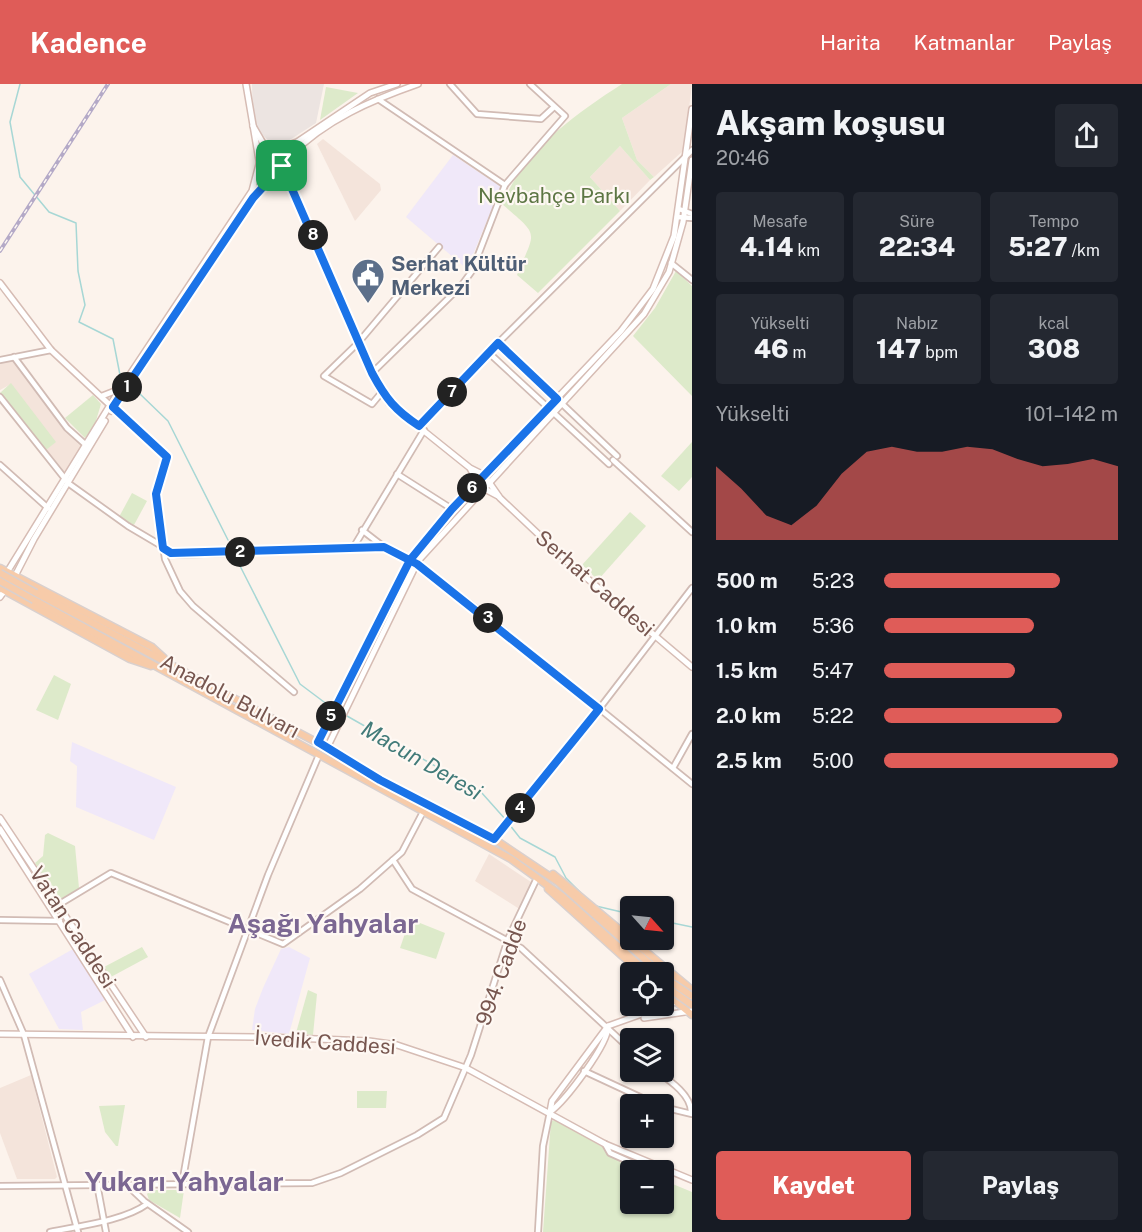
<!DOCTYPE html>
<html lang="tr">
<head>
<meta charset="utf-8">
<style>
  :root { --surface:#171b24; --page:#242831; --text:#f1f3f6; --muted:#9ea1a6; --accent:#df5c58 }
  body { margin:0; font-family:"Public Sans",sans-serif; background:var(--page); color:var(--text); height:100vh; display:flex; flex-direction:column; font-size:22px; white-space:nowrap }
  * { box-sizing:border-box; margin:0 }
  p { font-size:20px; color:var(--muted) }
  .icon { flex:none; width:33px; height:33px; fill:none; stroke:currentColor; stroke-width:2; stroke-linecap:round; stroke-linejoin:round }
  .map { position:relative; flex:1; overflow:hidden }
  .drawer { display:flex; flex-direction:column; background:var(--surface); width:450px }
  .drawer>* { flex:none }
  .needle { width:39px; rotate:117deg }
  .fabs { position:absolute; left:620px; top:812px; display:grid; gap:12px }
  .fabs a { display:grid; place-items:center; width:54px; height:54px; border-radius:6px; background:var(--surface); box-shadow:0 2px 4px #0004; font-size:30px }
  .pin { position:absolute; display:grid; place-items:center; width:51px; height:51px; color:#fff; margin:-26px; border-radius:12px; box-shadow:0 3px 9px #0006 }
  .km { position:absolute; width:30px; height:30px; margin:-15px; border-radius:50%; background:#222; color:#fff; font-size:16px; line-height:30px; text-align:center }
  .round { display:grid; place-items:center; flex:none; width:63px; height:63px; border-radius:6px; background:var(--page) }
  .head { display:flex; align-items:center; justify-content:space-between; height:102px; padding:0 24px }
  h1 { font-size:33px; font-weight:800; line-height:45px }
  .figures { display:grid; grid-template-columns:repeat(3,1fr); gap:9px; height:102px; padding:6px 24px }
  .figures div { display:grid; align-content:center; border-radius:6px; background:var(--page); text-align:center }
  .figures b { font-size:26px; font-weight:800 }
  .figures small { font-size:16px; font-weight:400 }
  .figures p { font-size:16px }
  .chart { height:168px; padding:12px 24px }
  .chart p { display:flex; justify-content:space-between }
  .chart svg { width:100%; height:108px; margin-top:6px; fill:var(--accent); opacity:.7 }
  .button { display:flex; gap:12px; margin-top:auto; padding:12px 24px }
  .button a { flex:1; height:69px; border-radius:6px; background:var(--accent); color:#fff; font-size:24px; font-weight:800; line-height:69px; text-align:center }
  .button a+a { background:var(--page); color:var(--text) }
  ul { padding:0 24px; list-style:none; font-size:20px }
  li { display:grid; grid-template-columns:96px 72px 1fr; align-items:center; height:45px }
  li i { height:15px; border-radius:8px; background:var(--accent) }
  header { display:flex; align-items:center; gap:36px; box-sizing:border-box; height:84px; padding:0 30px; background:var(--accent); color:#fff }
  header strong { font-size:28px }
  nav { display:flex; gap:33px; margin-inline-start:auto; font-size:21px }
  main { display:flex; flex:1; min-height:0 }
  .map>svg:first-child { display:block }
</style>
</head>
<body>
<header>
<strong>Kadence</strong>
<nav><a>Harita</a><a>Katmanlar</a><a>Paylaş</a></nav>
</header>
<main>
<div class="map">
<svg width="692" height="1148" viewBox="0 0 692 1148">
  <rect width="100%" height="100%" fill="#fcf3ec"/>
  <g fill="#f4e4db">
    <path d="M671,0H692L684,66L654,93L637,76L622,34Z"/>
    <path d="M323,55L380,100L381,106L355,137L317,60Z"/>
    <path d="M620,62L650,96L620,127L590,93Z"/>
    <path d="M13,275L62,344L82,361L64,389L46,366L55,358L11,300L0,306V278Z"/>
    <path d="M489,770L534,800L521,826L475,797Z"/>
    <path d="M31,991L57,1093L55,1095H17L0,1049V1004Z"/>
  </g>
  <path fill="#ece4e1" d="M252,0H324L316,39L285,59H271L253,42Z"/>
  <g fill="#f0e8f9">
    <path d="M453,71L501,103L467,185L406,133Z"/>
    <path d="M72,658L176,703L154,756L76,723L77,682L70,677Z"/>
    <path d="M289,863L310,874L289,950L252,946L255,925L263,904L281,865Z"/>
    <path d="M73,865L107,915L81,928L83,946L59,945L29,890Z"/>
  </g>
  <g fill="#ddeaca">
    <path d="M622,0H671L622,34L637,76L654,93L650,96L620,62L590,93L620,127L538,209L517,191C536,145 540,153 502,120C526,65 574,31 622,0Z"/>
    <path d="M326,3L358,9L320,36Z"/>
    <path d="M676,187L692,202V312L633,252L655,224Z"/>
    <path d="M11,299L56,358L46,366L0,309Z"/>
    <path d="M93,311L101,320L95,340L85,354L65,334Z"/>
    <path d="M692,358V393L679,407L661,392Z"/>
    <path d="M132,409L147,417L134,441L119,433Z"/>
    <path d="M630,428L646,442L598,496L582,481Z"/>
    <path d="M54,591L71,600L58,636L36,626Z"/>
    <path d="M48,749L75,762L79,804L60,817L35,779L43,772L45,751Z"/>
    <path d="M410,835L445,849L436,875L400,864Z"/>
    <path d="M142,863L148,873L109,894L104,883Z"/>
    <path d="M308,906L317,910L313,951L296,949Z"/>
    <path d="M357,1007H387L386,1024H357Z"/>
    <path d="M125,1021L118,1062H116L105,1048L99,1022Z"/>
    <path d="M556,1036L642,1086H630V1119H663V1096L692,1108V1148H543L551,1037Z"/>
    <path d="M151,1106H184L180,1134L149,1116L147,1110Z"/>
  </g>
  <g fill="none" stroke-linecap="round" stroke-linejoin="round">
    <g stroke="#a7d7d5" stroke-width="1.5">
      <path d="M20,0L10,38L20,93L49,128L76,139L78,187L85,221L79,238L113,255L120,291"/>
      <path d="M140,310L168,337L228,456"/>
      <path d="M238,478L300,600L332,624"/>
      <path d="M347,632L481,708L506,736"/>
      <path d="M509,740L520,754L555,773L566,794L583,811"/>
      <path d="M596,822L630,830"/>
      <path d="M663,837L692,843"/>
    </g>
    <defs>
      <g id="tertiary">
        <path d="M450,0L477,30L541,35L554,23"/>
        <path d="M378,15L505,101"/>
        <path d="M679,125L692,130"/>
        <path d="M677,133L692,134"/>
        <path d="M671,179L692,196"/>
        <path d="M498,259L617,372"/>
        <path d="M489,269L609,380"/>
        <path d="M14,273L67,344L86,361"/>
        <path d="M0,276L51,266"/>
        <path d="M372,289L461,202L472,187L505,101L565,32L530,0"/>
        <path d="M382,308L372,320L324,292L358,259L439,163"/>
        <path d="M0,313L66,396"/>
        <path d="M113,323L167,373L156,409L165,475L180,507L193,522L294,608"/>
        <path d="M419,342L498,259L692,66"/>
        <path d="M613,376L692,448"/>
        <path d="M0,381L48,424"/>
        <path d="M397,390L452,425"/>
        <path d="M68,399L128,442L177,471L384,463L417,480L478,526L692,700"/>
        <path d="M362,446L384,463"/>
        <path d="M353,464L424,346"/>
        <path d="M673,684L692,650"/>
        <path d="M494,755L596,629L692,504"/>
        <path d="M393,776L412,805L521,864L630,965"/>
        <path d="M58,821L111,789L283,860L360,805L402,768L424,726"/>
        <path d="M0,836L60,837"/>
        <path d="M0,896L24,951L78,1148"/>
        <path d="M584,987L655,1020"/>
        <path d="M656,987C669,996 692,1011 691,1029"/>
        <path d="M663,1023L692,1030"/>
        <path d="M605,1060L610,1069L648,1086"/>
        <path d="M97,1100L106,1148"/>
        <path d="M126,1100L144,1117L188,1148"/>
        <path d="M182,1100L208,953L268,791L319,671"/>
        <path d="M0,1102L312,1099L341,1089L417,1051L444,1034L471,971L508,855L537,794"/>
        <path d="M50,1148C78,1142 124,1137 147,1120"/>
        <path d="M538,1148L543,1062L550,1028"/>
      </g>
      <g id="secondary">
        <path d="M246,0L260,82L266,89H275L287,98"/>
        <path d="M271,67L297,58L370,9L397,0"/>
        <path d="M268,96C276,88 282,80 290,72C325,36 372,16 418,0"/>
        <path d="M0,199L51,266L112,323"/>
        <path d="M102,312L120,305"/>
        <path d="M111,327L269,90L271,73L253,42"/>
        <path d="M471,386L483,404L498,412"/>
        <path d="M6,490L115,313L252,107L261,73L273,68L281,74L282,82L358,259L389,319L470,384L484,391L500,414L569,479L692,583"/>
        <path d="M0,513L15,492L34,455L105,337"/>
        <path d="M318,659L410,476L452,425L621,247L653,205L674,152L692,25"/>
        <path d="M327,664L418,477L644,230L669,188L683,138L692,76"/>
        <path d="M0,734L146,953"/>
        <path d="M0,745L133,953"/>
        <path d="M644,934L692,927"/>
        <path d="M0,950L265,953L369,957L397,961L466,984L605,1060L692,1096"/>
        <path d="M550,1028L552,1017L608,942L692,912"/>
        <path d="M550,1028C565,1017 609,960 608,942"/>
      </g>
      <g id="primary">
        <path d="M0,484L152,563L164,574"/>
        <path d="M0,504L130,575L151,582"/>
        <path d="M36,509L318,659L380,696L494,755L558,798L659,888"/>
        <path d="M34,516L511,775L562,812L647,888"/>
        <path d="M553,790L692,906"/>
        <path d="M548,805L640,888"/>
        <path d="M663,891L674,900"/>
        <path d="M663,907L692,931"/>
      </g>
    </defs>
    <use href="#tertiary" stroke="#d1bbb4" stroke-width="8"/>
    <use href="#secondary" stroke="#d6bcb4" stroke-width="8"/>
    <use href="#primary" stroke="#d9d0ce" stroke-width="9"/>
    <use href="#tertiary" stroke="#fff" stroke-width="4.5"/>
    <use href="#secondary" stroke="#fff" stroke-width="5"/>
    <use href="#primary" stroke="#f7cba9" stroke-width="6"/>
    <defs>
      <path id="rail" d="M0,167L108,0"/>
    </defs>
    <use href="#rail" stroke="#b4a9c7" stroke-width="4"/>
    <use href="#rail" stroke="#fef8f3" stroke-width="1.5" stroke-dasharray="4.5" stroke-linecap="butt"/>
    <defs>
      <g id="primary-bridge">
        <path d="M0,489L36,509"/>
        <path d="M0,497L34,516"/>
        <path d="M674,900L692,912"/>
        <path d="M668,904L692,921"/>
      </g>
    </defs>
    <use href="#primary-bridge" stroke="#d9d0ce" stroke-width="9" stroke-linecap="butt"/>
    <use href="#primary-bridge" stroke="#f7cba9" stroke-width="6"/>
  </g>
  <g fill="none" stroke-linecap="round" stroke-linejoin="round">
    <defs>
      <path id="route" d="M282,82L253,114L113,323L167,373L156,410L163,464L171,469L384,463L417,480L599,625L494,755L380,696L318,658L410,476L452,425L557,315L498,259L419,342C395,326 386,315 372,289L282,82"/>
    </defs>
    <use href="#route" stroke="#fff" stroke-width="12"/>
    <use href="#route" stroke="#1a73e8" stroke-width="8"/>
  </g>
  <defs>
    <symbol id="civic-pin" viewBox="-11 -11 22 30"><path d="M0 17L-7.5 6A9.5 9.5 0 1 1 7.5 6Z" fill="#5c6f8a" stroke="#fef8f3"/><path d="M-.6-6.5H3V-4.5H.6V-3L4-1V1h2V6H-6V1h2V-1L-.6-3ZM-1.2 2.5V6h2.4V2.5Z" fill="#fff"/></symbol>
  </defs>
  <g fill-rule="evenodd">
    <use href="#civic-pin" x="349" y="172" width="38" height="52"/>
  </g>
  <g text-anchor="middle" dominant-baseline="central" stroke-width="4.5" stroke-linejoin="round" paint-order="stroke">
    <g font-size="21" fill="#5d7644" stroke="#fef8f3">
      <text x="554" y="111">Nevbahçe Parkı</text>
    </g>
    <g font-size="21" font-weight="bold" fill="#4e5e75" stroke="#fef8f3" text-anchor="start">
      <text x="391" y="179">Serhat Kültür<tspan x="391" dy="24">Merkezi</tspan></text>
    </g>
    <g font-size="21" fill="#77564f" stroke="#fef8f3">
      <text transform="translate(595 499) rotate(41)">Serhat Caddesi</text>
      <text transform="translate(230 612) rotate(28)">Anadolu Bulvarı</text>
      <text transform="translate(73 843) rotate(57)">Vatan Caddesi</text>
      <text transform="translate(501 888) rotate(-70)">994. Cadde</text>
      <text transform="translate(325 958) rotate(4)">İvedik Caddesi</text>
    </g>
    <g font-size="22" font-style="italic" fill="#427b79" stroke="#fef8f3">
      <text transform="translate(422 676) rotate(30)">Macun Deresi</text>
    </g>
    <g font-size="27" font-weight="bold" fill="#7b6792" stroke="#fef8f3">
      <text x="323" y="839">Aşağı Yahyalar</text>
      <text x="184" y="1097">Yukarı Yahyalar</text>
    </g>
  </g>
</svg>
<div class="fabs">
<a><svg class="needle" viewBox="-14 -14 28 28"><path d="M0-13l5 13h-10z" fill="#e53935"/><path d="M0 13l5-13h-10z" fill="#9ea1a6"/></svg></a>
<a><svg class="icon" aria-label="locate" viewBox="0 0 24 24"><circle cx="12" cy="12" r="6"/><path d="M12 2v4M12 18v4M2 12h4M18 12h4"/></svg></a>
<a><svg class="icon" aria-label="layers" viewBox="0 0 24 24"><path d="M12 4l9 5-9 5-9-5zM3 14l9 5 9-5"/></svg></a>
<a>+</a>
<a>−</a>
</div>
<div class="pin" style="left:282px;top:82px;background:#1e9e55"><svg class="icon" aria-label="arrive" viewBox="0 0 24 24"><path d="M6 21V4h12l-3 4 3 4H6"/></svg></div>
<b class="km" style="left:127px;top:303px">1</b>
<b class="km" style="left:240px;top:468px">2</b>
<b class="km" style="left:488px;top:534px">3</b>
<b class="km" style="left:520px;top:724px">4</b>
<b class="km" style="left:331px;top:632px">5</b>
<b class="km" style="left:472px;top:404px">6</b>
<b class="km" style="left:452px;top:308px">7</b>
<b class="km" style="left:313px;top:151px">8</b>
</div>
<section class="drawer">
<div class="head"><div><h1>Akşam koşusu</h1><p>20:46</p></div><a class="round"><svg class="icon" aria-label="share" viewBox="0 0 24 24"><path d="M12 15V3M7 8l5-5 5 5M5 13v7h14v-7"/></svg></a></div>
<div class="figures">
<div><p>Mesafe</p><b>4.14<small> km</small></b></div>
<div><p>Süre</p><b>22:34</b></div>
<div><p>Tempo</p><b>5:27<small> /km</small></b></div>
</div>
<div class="figures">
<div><p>Yükselti</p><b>46<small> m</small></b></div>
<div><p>Nabız</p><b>147<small> bpm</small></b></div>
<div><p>kcal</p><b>308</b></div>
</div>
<div class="chart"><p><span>Yükselti</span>101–142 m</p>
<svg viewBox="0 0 160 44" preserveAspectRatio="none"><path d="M0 44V14L10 23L20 34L30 38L40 30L50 17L60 8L70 6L80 8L90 8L100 6L110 7L120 11L130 14L140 13L150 11L160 14V44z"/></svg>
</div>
<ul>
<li><b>500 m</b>5:23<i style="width:75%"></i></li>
<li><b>1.0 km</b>5:36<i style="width:64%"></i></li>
<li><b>1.5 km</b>5:47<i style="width:56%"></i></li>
<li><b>2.0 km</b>5:22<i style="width:76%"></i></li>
<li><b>2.5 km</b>5:00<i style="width:100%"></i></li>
</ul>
<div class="button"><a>Kaydet</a><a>Paylaş</a></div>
</section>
</main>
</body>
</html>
